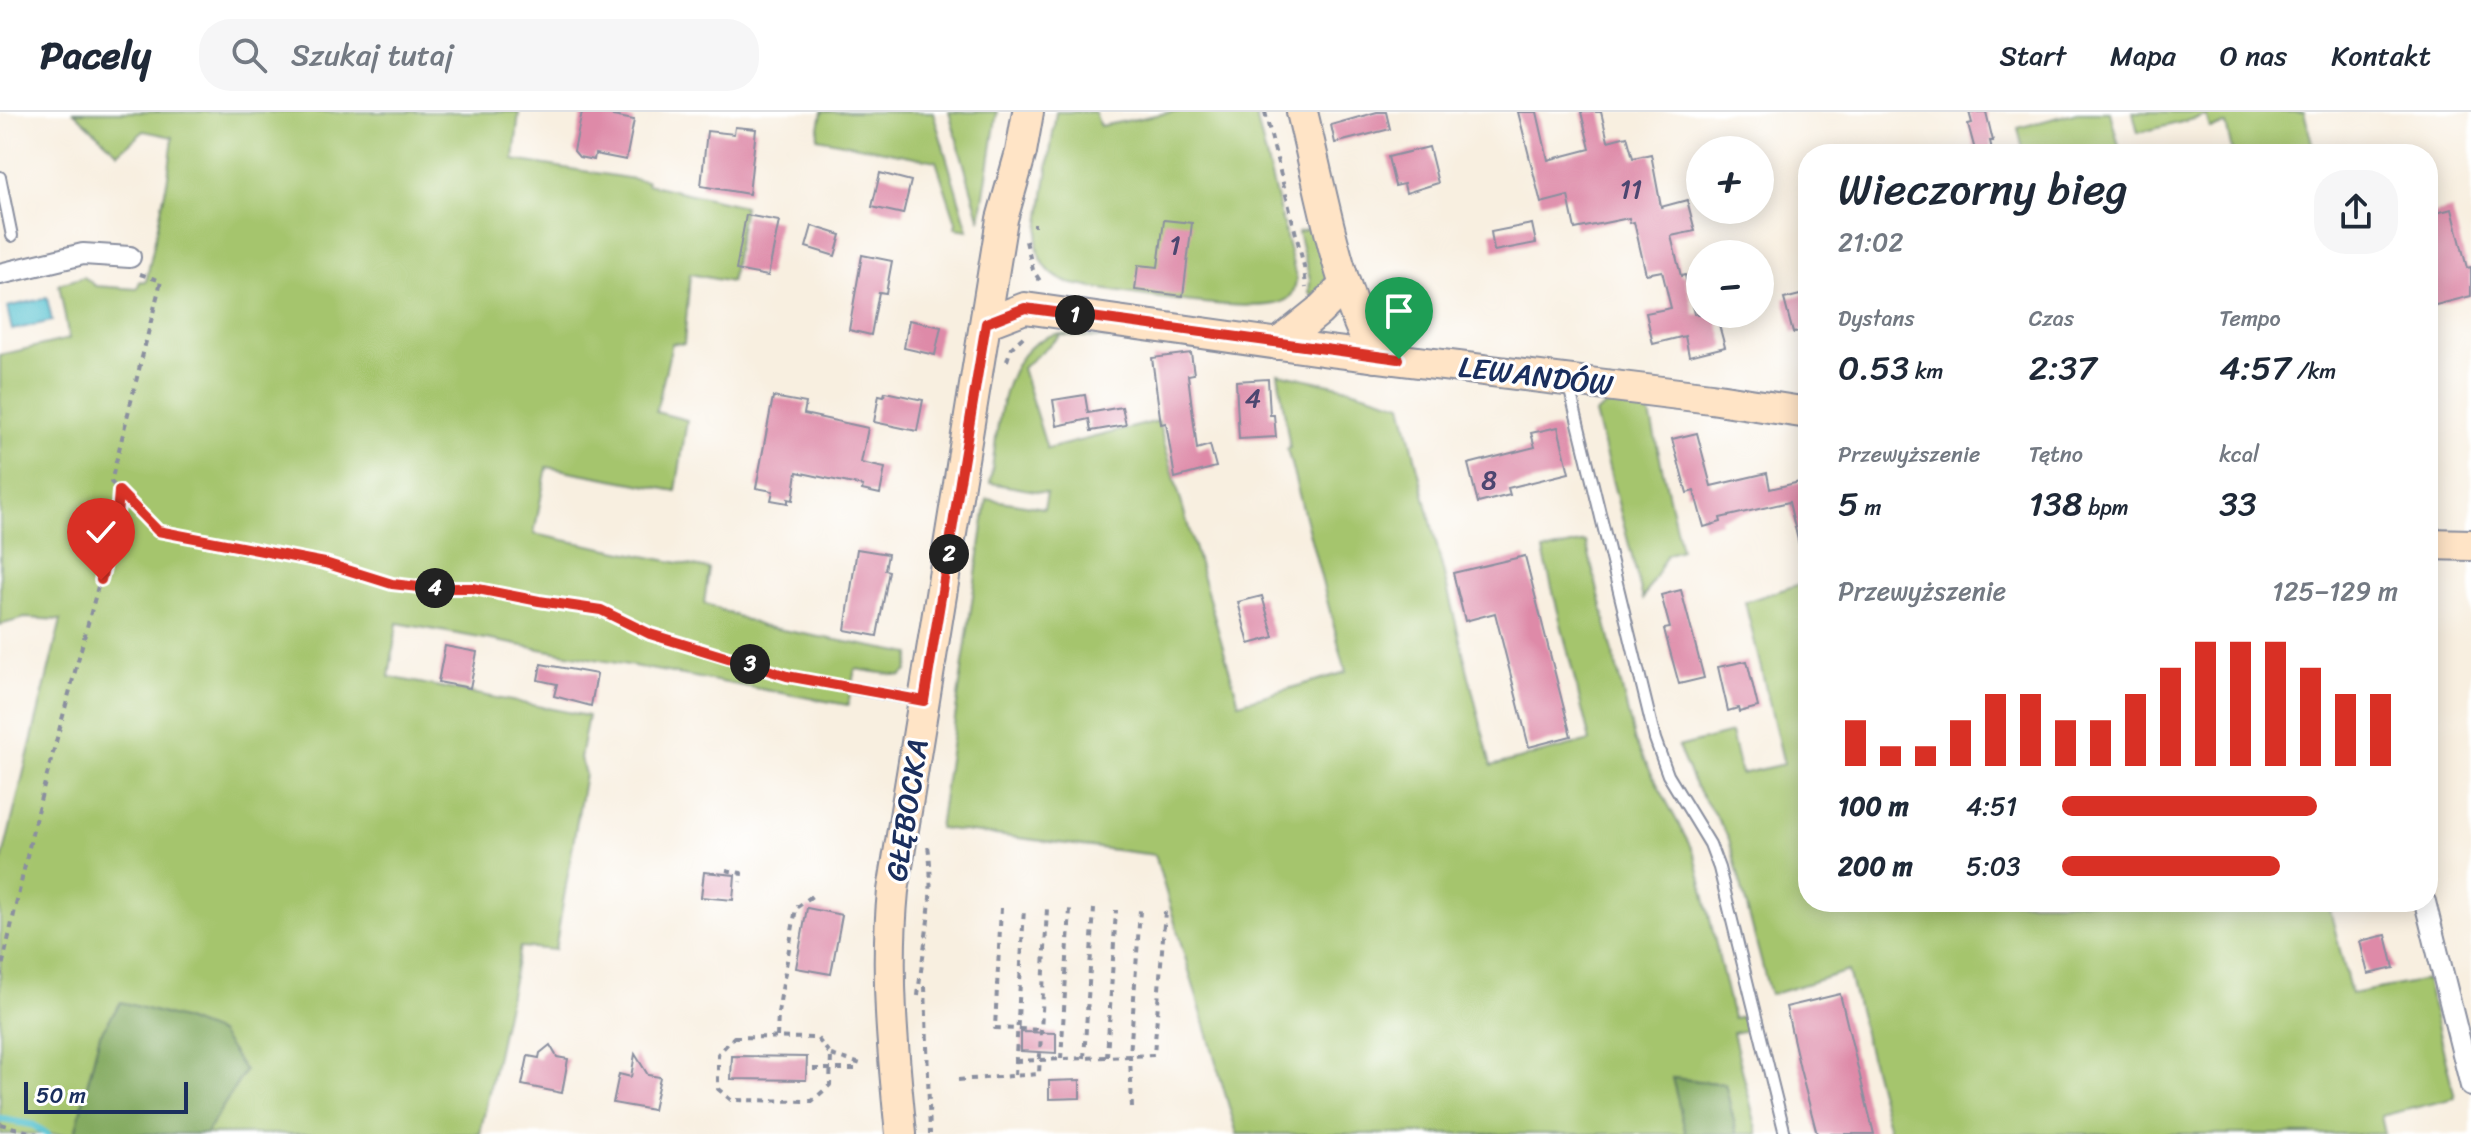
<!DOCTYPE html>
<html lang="pl">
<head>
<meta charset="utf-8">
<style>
  :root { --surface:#fff; --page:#f6f6f7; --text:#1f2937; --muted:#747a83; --line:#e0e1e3; --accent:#d93025 }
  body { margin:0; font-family:Sriracha,sans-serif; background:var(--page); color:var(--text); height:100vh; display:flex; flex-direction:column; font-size:30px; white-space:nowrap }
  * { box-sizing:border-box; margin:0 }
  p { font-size:26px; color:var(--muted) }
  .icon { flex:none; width:44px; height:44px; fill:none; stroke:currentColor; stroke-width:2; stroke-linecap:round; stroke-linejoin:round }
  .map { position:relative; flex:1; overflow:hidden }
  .drawer { position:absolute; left:1798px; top:32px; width:640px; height:768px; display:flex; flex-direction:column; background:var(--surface); border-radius:32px; box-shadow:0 4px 20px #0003 }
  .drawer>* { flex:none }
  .tools { position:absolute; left:1686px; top:24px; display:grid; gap:16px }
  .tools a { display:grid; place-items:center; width:88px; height:88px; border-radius:50%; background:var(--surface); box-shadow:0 4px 20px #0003; font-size:40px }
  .scale { position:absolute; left:24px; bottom:20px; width:164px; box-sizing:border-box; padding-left:8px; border:4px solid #1b2f5e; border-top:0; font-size:22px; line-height:28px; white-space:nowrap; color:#1b2f5e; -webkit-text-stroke:6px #fff; paint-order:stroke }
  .pin { position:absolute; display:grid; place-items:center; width:68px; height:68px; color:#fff; margin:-82px -34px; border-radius:50% 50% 50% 0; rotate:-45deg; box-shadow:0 0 8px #0007 }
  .pin .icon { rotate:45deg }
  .km { position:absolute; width:40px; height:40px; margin:-20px; border-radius:50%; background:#222; color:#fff; font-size:22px; line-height:40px; text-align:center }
  .round { display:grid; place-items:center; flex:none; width:84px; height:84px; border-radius:32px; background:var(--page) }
  .headline { display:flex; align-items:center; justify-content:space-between; height:136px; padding:0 40px }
  h1 { font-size:44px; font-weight:600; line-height:60px }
  .stats { display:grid; grid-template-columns:repeat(3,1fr); gap:12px; height:136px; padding:8px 40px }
  .stats div { display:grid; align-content:center }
  .stats b { font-size:34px; font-weight:600 }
  .stats small { font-size:22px; font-weight:400 }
  .stats p { font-size:22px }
  .chart { height:224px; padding:16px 40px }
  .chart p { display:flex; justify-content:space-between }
  .chart svg { width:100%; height:144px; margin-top:8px; stroke:var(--accent); stroke-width:6 }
  ul { padding:0 40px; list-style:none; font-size:26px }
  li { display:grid; grid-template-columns:128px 96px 1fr; align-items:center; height:60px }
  li i { height:20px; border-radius:10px; background:var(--accent) }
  header { display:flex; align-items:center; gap:48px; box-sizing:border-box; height:112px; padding:0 40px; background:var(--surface); border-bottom:2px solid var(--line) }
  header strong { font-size:38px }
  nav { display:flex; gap:44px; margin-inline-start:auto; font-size:28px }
  .search { width:560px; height:72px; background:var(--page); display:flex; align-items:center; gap:20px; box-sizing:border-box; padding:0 28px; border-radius:32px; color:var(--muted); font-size:30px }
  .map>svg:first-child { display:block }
</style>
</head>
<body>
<header>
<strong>Pacely</strong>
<div class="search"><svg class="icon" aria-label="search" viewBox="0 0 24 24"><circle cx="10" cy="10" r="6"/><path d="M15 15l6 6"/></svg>Szukaj tutaj</div>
<nav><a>Start</a><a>Mapa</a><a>O nas</a><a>Kontakt</a></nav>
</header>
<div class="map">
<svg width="2471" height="1022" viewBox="0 0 2471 1022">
  <rect width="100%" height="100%" fill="#fff"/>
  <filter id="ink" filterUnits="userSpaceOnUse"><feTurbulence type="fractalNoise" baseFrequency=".0125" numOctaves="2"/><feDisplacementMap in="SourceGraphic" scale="16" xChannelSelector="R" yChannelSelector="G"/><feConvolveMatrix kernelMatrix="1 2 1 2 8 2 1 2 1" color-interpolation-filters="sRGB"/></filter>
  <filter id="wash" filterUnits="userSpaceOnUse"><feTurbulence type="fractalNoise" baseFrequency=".006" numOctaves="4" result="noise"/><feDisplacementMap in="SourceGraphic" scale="32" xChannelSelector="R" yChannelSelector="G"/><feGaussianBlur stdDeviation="1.8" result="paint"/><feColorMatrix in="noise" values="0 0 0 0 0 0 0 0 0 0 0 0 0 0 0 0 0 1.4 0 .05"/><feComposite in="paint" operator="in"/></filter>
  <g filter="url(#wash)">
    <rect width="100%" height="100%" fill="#f8efe0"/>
    <g fill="#a5c56d" stroke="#607a66" stroke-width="2">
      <path d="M74,0H519L514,48L647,69V72L744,94L731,170L690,162L684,232L672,231L656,300L687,308L676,379L547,355L534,422L709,457L704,491L761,514L911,542L907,559L901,564L855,557L848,593L397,511L389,565L588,604L580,646L585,662L555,838L520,835L480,1022H206L245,958L100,922L75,1022H0V757L61,508L25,506L0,513V243L69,227L59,172L84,165L96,174L137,177L140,169L146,170L168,65L173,25L144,19L118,41Z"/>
      <path d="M822,0H933L968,118L955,116L956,110L936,49L817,26Z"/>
      <path d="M949,0H997L980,108Z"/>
      <path d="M1056,0H1095L1100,14L1172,0H1255L1296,165C1296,175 1293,186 1282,190C1251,203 1111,179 1072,172C1051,166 1040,152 1037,132Z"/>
      <path d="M2077,0H2110L2121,42H2024L2018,16Z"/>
      <path d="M2133,0H2304L2315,42H2233L2226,13L2210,16L2206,4L2138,21Z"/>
      <path d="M1314,116L1328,164L1317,189L1309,180L1310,168L1298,120Z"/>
      <path d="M1057,222L1111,227L1061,223L1022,256L1047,337L1158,309L1239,591L1346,560L1287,337L1290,336L1278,261L1344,275L1402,292L1491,654L1590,629L1543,439L1586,430L1635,630L1695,743L1733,906L1744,904L1747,918L1733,921L1758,1022H1737L1725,972L1673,966L1686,1022H1237L1155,743L939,716L987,387L1044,396L1047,381L990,371C998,324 998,233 1057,222Z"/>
      <path d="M1610,291L1649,298L1681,438L1667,442L1643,487L1595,302Z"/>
      <path d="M1800,472L1808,504V790H2328L2351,882L2426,868L2455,986L2381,1004L2385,1022H1890L1848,859L1770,883L1729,727C1721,710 1711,698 1701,683C1691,668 1685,651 1678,635L1731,621L1741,662L1784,652L1745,490Z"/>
    </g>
    <g fill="#84aa60" stroke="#506c5f" stroke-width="2">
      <path d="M121,890L182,907L219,921L245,959L206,1022H75L100,922Z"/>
      <path d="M1672,966L1725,972L1737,1022H1686Z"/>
    </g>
    <path fill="#55c1cf" stroke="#387896" stroke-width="2" d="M47,186L52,209L12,218L7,195Z"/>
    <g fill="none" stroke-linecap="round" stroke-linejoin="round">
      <path stroke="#55c1cf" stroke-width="7" d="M0,1007L33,1013L47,1022"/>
    </g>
    <g id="blocks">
      <g fill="#de8aa8">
        <path d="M582,0H610L613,4L634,8L626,48L595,42L594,48L579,45L574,39Z"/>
        <path d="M1377,0H1386L1390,17L1335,31L1331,13Z"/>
        <path d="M1518,0H1537L1548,48L1590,37L1581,0H1601L1608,29L1627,24L1633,46L1651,42L1661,95L1687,88L1695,119L1671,124L1681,164L1685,163L1694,202H1716L1725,235L1689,244L1685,224L1653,232L1646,201L1671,196L1662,159L1646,162L1634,110L1630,111L1629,106L1575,117L1568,84L1541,91Z"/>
        <path d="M1969,0H1986L1993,29H1990L1993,42H1976L1968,12L1972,11Z"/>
        <path d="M735,15L756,17L749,82L701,74L707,19L734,22Z"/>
        <path d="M1429,35L1438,71L1406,81L1404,72L1395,74L1388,45Z"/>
        <path d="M880,61L911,69L903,102L872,95Z"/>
        <path d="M2452,97L2467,156L2471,155V184L2428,195V103Z"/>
        <path d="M746,103L779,109L768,164L736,158Z"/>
        <path d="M1164,108L1192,111L1183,184L1135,178L1138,153L1158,155Z"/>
        <path d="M1532,112L1536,131L1494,139L1491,120Z"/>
        <path d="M812,114L841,123L835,144L806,135Z"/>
        <path d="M862,143L892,149L886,181L879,180L871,223L849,218Z"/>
        <path d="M1808,181V218L1793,221L1784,187Z"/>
        <path d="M909,208L941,215L935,243L904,236Z"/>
        <path d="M1191,241L1194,262L1188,263L1197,337L1210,333L1216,355L1175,366L1166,311L1161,312L1152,246Z"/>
        <path d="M1268,267L1270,303H1274L1276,325L1239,327L1236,269Z"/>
        <path d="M885,280L923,288L917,319L874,310L879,283L884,284Z"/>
        <path d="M1085,283L1088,301L1122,295L1126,313L1091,319L1089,307L1057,314L1053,288Z"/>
        <path d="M773,285L806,291L804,302L868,316L861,351L885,356L880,382L862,378L863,374L797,360L793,388L788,387V391L771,388L773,379L756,376Z"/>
        <path d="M1558,315L1569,361L1508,376L1510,383L1478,391L1468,352L1535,335L1531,321Z"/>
        <path d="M1697,321L1711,374L1767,361L1770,377L1808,368V441H1801L1789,390L1720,406L1721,410L1704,415L1694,379L1687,381L1672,327Z"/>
        <path d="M857,437L888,442L885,458L889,459L877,524L845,518Z"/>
        <path d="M1525,444L1571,624L1529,635L1495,501L1465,509L1453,461Z"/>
        <path d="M1681,478L1704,566L1679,572L1664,517L1670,516L1661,483Z"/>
        <path d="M1262,484L1274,525L1249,532L1238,490Z"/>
        <path d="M445,534L477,540L470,576L438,570Z"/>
        <path d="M1747,549L1758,595L1739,600L1738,596L1728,599L1718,555Z"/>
        <path d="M541,552L597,562L591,594L554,584L557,572L538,568Z"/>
        <path d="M704,760L735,763L733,788L701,785Z"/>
        <path d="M807,796L842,803L831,862L796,856Z"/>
        <path d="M2386,823L2394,856L2368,862L2360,829Z"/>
        <path d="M1840,882L1847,911L1874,1022H1817L1800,957L1786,895Z"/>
        <path d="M1021,920L1056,921V941L1021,939Z"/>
        <path d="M550,933L557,945L568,947L562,981L522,973L528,944L539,946L540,941Z"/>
        <path d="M635,942L648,963L660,965L653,998L613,991L619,962L631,965Z"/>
        <path d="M732,944L807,945L806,968L731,967Z"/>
        <path d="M1080,968V986L1049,987V969Z"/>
      </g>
    </g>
  </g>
  <g filter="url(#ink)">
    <use href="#blocks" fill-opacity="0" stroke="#8a8f9f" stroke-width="2"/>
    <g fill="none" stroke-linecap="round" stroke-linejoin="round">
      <defs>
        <g id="lane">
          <path d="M0,65L12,124"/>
          <path d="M1568,270L1655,627L1668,663L1710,732L1719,756L1785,1022"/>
          <path d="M851,576L920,588"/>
        </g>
        <g id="street">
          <path d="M0,162L83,142L130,145"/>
          <path d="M2425,790L2471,974"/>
        </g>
        <g id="secondary">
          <path d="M1302,0C1322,81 1336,172 1375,245"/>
          <path d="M986,211L1025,196L1329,239L1711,286L1808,301"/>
          <path d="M1278,232L1319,199L1345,173"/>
          <path d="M2428,432L2471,433"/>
          <path d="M901,1022C893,942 885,860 893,779L1002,107L1021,40L1028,0"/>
        </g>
      </defs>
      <use href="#lane" stroke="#8a8f9f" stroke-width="14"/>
      <use href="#street" stroke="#8a8f9f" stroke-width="24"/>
      <use href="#secondary" stroke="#8a8f9f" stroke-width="34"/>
      <g stroke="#8a8f9f" stroke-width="4" stroke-dasharray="6 6" stroke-linecap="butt">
        <path d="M1265,0L1304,154L1306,176"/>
        <path d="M1033,113H1036"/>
        <path d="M1026,129L1033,158L1042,172"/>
        <path d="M140,162L161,169L111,370L158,419L325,451L392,472L428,476H473L539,489L601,498L661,525L787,564L839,574"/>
        <path d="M1007,249L1011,236L1024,224"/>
        <path d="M726,758L741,761L740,770"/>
        <path d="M1001,796L995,916L1040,918"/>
        <path d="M0,864L37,700L117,404L119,379"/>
        <path d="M925,874L930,1022"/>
        <path d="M918,884C923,833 936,785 928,734"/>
        <path d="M734,925L817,926L831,943L830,973L812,989L731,988L718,977V942Z"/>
        <path d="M777,925L778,901L796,796L812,784"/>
        <path d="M831,943L861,952"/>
        <path d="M1107,945L1116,798"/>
        <path d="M1084,946L1094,797"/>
        <path d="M1061,947L1070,797"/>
        <path d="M1016,949L1154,943L1165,799"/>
        <path d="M813,957H855"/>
        <path d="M1015,963L1024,796"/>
        <path d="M958,968L1039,962L1047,796"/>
        <path d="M1132,996L1130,944L1140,798"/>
        <path d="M0,1012L37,1022"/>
      </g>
      <use href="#lane" stroke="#fff" stroke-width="10"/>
      <use href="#street" stroke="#fff" stroke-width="20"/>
      <use href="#secondary" stroke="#ffe4c6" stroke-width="30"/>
    </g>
  </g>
  <g fill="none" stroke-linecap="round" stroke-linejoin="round" filter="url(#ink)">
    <defs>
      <path id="route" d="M101,468L117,404L119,379L158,419L325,451L392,472L428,476H473L539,489L601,498L650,522L787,564L924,589L986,211L1025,196L1399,247"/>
    </defs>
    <use href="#route" stroke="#fff" stroke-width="16"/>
    <use href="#route" stroke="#d93025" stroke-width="10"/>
  </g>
  <g text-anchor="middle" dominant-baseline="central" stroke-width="6" stroke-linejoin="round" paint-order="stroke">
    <g font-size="26" fill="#4c4670">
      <text x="1631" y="77">11</text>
      <text x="1175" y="133">1</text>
      <text x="1253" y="286">4</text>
      <text x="1489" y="368">8</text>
    </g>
    <g font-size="30" fill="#1b2f5e" stroke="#fff">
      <text transform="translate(1536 264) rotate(7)">LEWANDÓW</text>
      <text transform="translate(907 698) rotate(-81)">GŁĘBOCKA</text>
    </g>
  </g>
</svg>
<div class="tools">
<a>+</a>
<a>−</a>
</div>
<div class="scale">50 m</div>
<div class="pin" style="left:1399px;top:247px;background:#1e9e55"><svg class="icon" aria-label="arrive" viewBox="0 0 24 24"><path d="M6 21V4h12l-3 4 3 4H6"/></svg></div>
<div class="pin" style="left:101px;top:468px;background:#d93025"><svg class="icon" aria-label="check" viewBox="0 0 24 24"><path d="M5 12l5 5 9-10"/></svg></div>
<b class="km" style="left:1075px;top:203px">1</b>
<b class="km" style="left:949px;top:442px">2</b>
<b class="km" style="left:750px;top:552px">3</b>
<b class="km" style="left:435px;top:476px">4</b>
<section class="drawer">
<div class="headline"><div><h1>Wieczorny bieg</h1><p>21:02</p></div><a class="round"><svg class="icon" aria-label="share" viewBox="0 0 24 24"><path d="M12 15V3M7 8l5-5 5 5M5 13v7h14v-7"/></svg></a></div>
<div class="stats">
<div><p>Dystans</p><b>0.53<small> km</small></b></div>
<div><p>Czas</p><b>2:37</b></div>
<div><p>Tempo</p><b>4:57<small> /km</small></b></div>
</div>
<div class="stats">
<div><p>Przewyższenie</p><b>5<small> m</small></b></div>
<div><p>Tętno</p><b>138<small> bpm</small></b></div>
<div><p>kcal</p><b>33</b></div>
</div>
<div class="chart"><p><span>Przewyższenie</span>125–129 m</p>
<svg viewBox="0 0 160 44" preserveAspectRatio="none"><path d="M5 44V30M15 44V38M25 44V38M35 44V30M45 44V22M55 44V22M65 44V30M75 44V30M85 44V22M95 44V14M105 44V6M115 44V6M125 44V6M135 44V14M145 44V22M155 44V22"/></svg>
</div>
<ul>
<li><b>100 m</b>4:51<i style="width:76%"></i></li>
<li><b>200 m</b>5:03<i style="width:65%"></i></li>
</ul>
</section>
</div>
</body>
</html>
